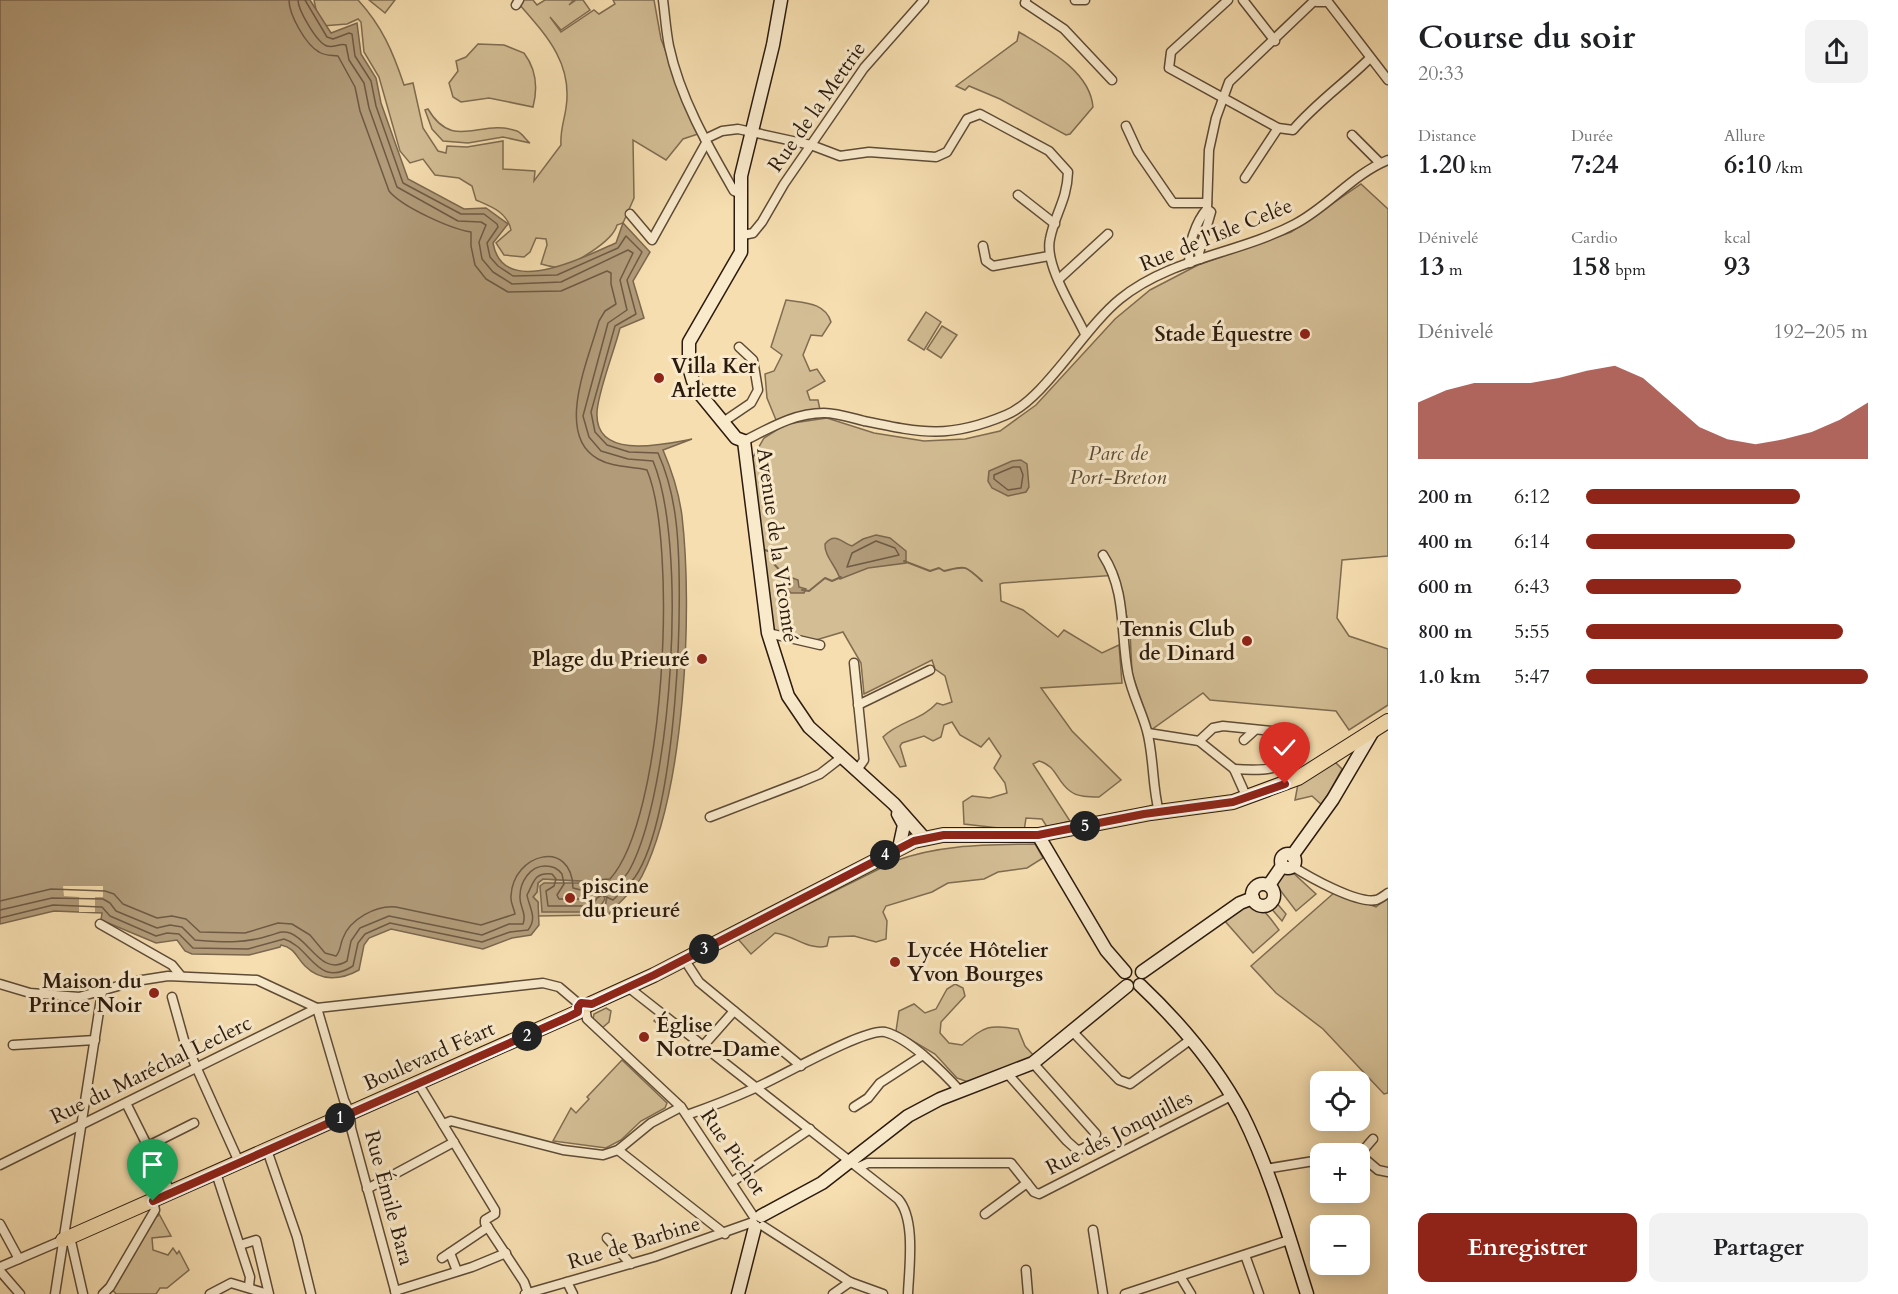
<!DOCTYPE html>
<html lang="fr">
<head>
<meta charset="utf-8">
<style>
  :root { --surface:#fff; --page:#f2f2f2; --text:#202124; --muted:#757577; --accent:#8f2418 }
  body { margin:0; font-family:Cardo,serif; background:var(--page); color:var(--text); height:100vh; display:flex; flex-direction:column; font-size:22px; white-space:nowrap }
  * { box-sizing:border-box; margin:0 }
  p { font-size:20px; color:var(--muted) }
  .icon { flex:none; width:33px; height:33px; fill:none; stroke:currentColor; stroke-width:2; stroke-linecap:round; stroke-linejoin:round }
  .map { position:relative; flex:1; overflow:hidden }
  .details { display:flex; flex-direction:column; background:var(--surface); width:510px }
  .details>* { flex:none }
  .controls { position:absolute; left:1310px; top:1071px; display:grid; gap:12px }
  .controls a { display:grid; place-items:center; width:60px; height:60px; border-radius:12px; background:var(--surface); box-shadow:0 3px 15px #0003; font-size:30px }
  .pin { position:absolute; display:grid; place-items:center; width:51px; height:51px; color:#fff; margin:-62px -26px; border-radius:50% 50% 50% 0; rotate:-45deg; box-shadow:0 0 6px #0007 }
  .pin .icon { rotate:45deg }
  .km { position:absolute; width:30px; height:30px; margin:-15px; border-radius:50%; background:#222; color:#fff; font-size:16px; line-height:30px; text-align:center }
  .round { display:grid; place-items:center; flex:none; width:63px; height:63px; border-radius:12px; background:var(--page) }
  .headline { display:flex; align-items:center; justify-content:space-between; height:102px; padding:0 30px }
  h1 { font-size:33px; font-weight:600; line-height:45px }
  .figures { display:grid; grid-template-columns:repeat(3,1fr); gap:9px; height:102px; padding:6px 30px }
  .figures div { display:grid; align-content:center }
  .figures b { font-size:26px; font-weight:600 }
  .figures small { font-size:16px; font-weight:400 }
  .figures p { font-size:16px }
  .chart { height:168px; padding:12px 30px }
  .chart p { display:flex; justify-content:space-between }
  .chart svg { width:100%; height:108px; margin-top:6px; fill:var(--accent); opacity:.7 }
  .cta { display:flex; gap:12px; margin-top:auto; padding:12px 30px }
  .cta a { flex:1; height:69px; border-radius:12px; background:var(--accent); color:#fff; font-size:24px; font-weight:600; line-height:69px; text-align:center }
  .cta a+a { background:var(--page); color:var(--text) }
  ul { padding:0 30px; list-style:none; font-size:20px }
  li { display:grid; grid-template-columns:96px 72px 1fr; align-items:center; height:45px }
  li i { height:15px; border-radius:8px; background:var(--accent) }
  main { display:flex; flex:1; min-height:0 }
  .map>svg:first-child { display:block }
</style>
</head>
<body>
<main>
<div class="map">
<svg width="1388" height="1294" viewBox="0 0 1388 1294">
  <rect width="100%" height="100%" fill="#f6deb0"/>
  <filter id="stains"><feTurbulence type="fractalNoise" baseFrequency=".00333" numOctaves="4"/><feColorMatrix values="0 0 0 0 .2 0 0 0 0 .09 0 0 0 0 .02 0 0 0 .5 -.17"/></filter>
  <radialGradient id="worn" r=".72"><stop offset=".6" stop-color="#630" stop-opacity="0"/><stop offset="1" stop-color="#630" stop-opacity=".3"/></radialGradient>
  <g fill="#d3bd94" stroke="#7f6c51" stroke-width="1.5">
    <path d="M314,0H358C382,26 393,52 404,85L413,83L423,128L438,151L446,153L447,146L467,147L503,141V169L535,171L534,181L561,145C560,130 564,122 566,108C573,63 546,35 519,4L522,0H533L537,5L545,0H574L569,5L576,0H583L590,10L561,30L550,17L561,32L594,10L599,14L615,4L613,0H654L661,39L698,134L683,139L666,160L633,140L634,198L623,223L617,225C613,241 572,267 555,267C551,267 545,265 541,264L547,245L546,239L536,238L530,252L524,257L504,255L496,243L511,230C507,212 492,207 476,200L472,186L459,178L435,175L423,159L410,163L400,151L379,77L364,52L361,22L358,19L347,24L322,26L318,19Z"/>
    <path d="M369,0H395L385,13Z"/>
    <path d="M1019,32C1047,49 1090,71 1093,107L1070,134L1066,135L1000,99L969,86L965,90L956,86L1017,41Z"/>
    <path d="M478,44L504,45L524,53C536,69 538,88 533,107L489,98L461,102L453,97L449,83L458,71L456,61L466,57Z"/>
    <path d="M428,109C453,152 481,118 517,131C522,133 526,140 530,143L503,137L468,143L443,141L432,129L425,110Z"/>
    <path d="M1361,184L1388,209V556L1342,560L1337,618L1349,636L1388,649V705L1349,730L1336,711L1210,700L1203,693L1151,730L1132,673L1130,632L1118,575L1003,583L1000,584L1001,601L1023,610L1058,637L1064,630L1102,653L1119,645L1122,683L1041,688L1072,731L1121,780L1099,797C1090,797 1077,797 1070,791C1056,781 1057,766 1039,761L1033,764L1070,821L1047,827L1042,819L1026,818L1024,831L964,824L963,802L972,796L990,798L1007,793L1005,783L994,768L1001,756L989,738L981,747L960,735L952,722L944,725L941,737L933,741L924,736L902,743L900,746L906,766L900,767L883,737C899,721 922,720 937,703L943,705L952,702L945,676L935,669L932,660L864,694L861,663L843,632L816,640L773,630L752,459L764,438L786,424L827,418L874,433L924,441L965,439L1000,431L1036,405L1115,319L1150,290L1198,265L1291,232Z"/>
    <path d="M786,300C804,303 825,302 831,322L822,336L811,335L803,355L810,371L817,369L825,381L807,391L810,400H818L820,410L776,420L767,398L765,374L774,371L782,355L771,347Z"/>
    <path d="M926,312L941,322L924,350L908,340Z"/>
    <path d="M942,326L957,335L941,358L927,349Z"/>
    <path d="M1334,761L1342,769L1322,805L1312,796L1295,800L1298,784Z"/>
    <path d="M1035,844L1043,858L1027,868L998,872L984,879L948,883L932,892L886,906L883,912L887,921L886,939L876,942L854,936L829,937L827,946C808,951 794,935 775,933L751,954L738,939L895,861C940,844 987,845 1035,844Z"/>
    <path d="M1283,870L1291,871L1316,894L1296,911L1274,882Z"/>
    <path d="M543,879L600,882L607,897L604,912L600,915L538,916V902L533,897L537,892L538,883Z"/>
    <path d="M1335,892L1376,907L1388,897V1093L1384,1094L1323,1029L1276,993L1251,966Z"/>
    <path d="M1275,901L1286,914L1282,921L1269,906Z"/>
    <path d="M1246,904C1263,905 1270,918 1279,930L1253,953L1224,920Z"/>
    <path d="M955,984L963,988L965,996L941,1022L940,1033L949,1043L962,1045C987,1025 987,1025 1018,1029L1025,1046L1035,1057L968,1082L957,1078L935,1054L896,1031L899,1011L914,1004L925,1013L936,1009L947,989Z"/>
    <path d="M606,1008L611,1011L609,1022L602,1028L593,1019L594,1014Z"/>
    <path d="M656,1017L681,1037L680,1039L654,1021Z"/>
    <path d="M622,1060L667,1103L665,1108L641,1121L621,1140L606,1148L553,1141L571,1108L576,1113L589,1099L587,1097Z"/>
    <path d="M158,1212L171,1236L152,1238L153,1250L168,1255L173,1248L177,1254L179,1251L189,1270L167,1288H160L156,1294H116L112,1289L154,1217L158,1216Z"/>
  </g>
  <g fill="#b19b79" stroke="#7b674e" stroke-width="1.5">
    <path d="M0,0H310L331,33L357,23L361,54L376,78L381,103L408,179L464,209L486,208L508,224L493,243C503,300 585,256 616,243L623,223L650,252L633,281L644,318L620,328C615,349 597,394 597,413C595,461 665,444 692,439L663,450C672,471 679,493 682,516C693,611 685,790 642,876C635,890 619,902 609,914L604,912L607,897L600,882L543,879L538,883L537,892L533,897L538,902L539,925L531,935L512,938L483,949L391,929L369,938L364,945L359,970C341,980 321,982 305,966C296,957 295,948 281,945L280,947L249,955L192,954L185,951L177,940L156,943L101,920L102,913L54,911L0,924Z"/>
    <path d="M1021,460L1027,464L1029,487L1026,492L1008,496L992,488L988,481L989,471L1012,461Z"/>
    <path d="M876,535L890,538L906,551V563L868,568L840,579C837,567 824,556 825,544C835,532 841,542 852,546L863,539Z"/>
    <path d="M782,574L798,580L799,587L806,589L804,593H791L786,588L782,589Z"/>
    <path d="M544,883H598L605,899L597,912H542L540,886Z"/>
  </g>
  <path fill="#f6deb0" d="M63,886H103V897H95V912H79V897L64,896Z"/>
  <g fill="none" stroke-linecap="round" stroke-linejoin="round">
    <g stroke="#6e5a44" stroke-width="1.5">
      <path d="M1020,467L1023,475L1021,488L1008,490L994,479V475L1013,467Z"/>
      <path d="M876,541L895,548L899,555L847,567L852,553Z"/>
      <path d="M0,901L51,889L105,891L114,894L123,904L157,918L172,916L186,919L200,932L245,933L278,923L292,924L310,935L325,953L336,956C341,951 340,944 343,938C350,919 376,905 396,907L481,925L515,914C514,908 510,902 511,896C513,853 572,838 573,888L581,890L595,880L610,879C665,819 678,544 647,470C631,466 614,468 598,459C554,435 589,358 599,321L605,311L616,304L611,284V273L607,271L561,291L508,292L486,279L475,265L471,246V232C451,229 402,207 389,191L360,111L355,87L338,56C332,55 325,56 319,52C306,45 289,15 289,0"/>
      <path d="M0,910L52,898L103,899L110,903L116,911L157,928L170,925L182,927L195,940C221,942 243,944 268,936C277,934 281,930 290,933C310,940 322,977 347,961L351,941L360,928L389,916L482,935L509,924H523C527,912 519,907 520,896C520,882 530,866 545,866C553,866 557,868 562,874L564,884L557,895L559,899H586L597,889L612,890C618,884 626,877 630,869C672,790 688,544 653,461L628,459L601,451L589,437L583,416L608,323L627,310L620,280L633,253L628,250L561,282L512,284L493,272L482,259L479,242L486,225L481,222L458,221L397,187L369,108L364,83L349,60L346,45C340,43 334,48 327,46C317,43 298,10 298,0"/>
      <path d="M0,918L53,905L102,907L110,916L156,936L167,933L179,934L193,948L248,949L284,939C311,947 317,989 353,966L358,943L365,934L390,923L482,942L510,932L528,930C538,918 529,907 527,895C534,882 534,872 552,874L556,879L554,886L546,891L548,906H592L597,898L602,895L613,900C620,893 629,885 635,877C677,817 686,589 675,514C672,493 667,473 658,453L629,452L607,445L595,432L591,412L615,326L636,314L627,280L642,252L626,236L618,248L557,275L513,276L498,266L490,257L487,243L498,227L497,224L484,214H461L403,183L376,106L371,81L355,56L352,34L349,33L333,39L327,37L305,0"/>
    </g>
    <g stroke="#7b674e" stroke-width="2">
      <path d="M765,550L771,552L774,564L784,575"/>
      <path d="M904,561L930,571L939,568L944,571C965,566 964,564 982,581"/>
      <path d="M802,590L809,591L825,578L832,581L841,577"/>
    </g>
    <defs>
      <g id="street">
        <path d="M663,0C665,15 666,31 669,46C680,98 708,146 734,191L741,194"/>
        <path d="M1026,0L1025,3L1064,29L1112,80"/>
        <path d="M1075,0H1085"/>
        <path d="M1228,0L1171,52L1169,68L1278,128L1293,130C1316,103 1345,83 1370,58"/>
        <path d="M1243,0L1275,41"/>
        <path d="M1317,2H1328L1388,80"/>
        <path d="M516,5L519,0"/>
        <path d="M1126,126L1138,152L1173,203H1207"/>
        <path d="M1352,135L1380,163"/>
        <path d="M705,139L722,131L738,129L811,145L840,156L869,152L936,157L947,152L967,119L980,114L1049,151L1068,172C1067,201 1055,213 1050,239C1044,265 1074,310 1085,334"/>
        <path d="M1245,178L1278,128"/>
        <path d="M1018,195L1055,224"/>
        <path d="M630,214L652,240L706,143"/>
        <path d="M743,235L753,233L762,222L784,184L864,68L924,0"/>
        <path d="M983,246L986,261L993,266L1049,256"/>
        <path d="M1200,259L1199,253L1211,212L1207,209L1209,150L1216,118L1229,82L1315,0"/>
        <path d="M1190,263C1186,248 1197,220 1207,209"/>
        <path d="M1059,279L1108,234"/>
        <path d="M723,422L751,403L758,390L753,360L739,347"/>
        <path d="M744,441C770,428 794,413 824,413C837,413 852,418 864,421C922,433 949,439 1006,415C1044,400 1084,328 1120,299C1170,258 1238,254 1295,224C1328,207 1353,174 1388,160"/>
        <path d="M1103,555C1127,592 1120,633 1128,674C1132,694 1142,712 1147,731C1154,757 1152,786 1159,812"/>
        <path d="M768,633L820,645"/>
        <path d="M854,663L864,760L857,770"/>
        <path d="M858,705L930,670"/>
        <path d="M1148,733L1199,741L1234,769L1247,798"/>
        <path d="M1244,740L1255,730"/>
        <path d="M1199,741L1213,728L1223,726L1292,733L1301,738L1303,746C1287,772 1261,771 1234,769"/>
        <path d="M710,817L801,782L820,774L842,757"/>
        <path d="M1292,866C1309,877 1357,904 1376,900C1380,899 1385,895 1388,893"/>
        <path d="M100,924L172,965L181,976"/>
        <path d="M684,959L699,982L801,1066"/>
        <path d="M0,984L30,993L79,997L136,981L168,976L257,980L317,1008"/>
        <path d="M628,987L898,1199C916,1219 909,1268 908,1294"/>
        <path d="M172,997L184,1040L239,1162"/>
        <path d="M317,1008L344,1100L350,1113L351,1128L396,1294"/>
        <path d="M586,1013L587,1019L681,1107L754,1217"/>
        <path d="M1071,1030L1119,1080L1130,1084L1190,1040"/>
        <path d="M13,1045L95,1040"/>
        <path d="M703,1046L734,1011"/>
        <path d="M1007,1073L1067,1141L1077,1150C1085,1150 1093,1141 1096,1134L1033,1063"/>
        <path d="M418,1083L495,1210V1214L485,1220V1223L524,1282L528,1293"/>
        <path d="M126,1103L171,1193"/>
        <path d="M854,1107L868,1098L880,1083L923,1055"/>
        <path d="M687,1115C710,1107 733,1098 755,1088C779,1078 864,1028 885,1032C909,1038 944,1073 960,1091"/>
        <path d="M443,1124L451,1121L563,1150L603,1155L618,1150L651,1123L681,1107"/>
        <path d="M148,1146L194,1123"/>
        <path d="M267,1150L297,1237L311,1294"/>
        <path d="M618,1150L725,1234"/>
        <path d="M1359,1154L1378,1170L1388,1172"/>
        <path d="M1360,1154L1373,1139"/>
        <path d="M0,1165L317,1008L543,983L559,987L579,1004"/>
        <path d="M859,1167L868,1163H1011L1034,1192L1039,1194L1231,1096"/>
        <path d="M1265,1169L1320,1160"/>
        <path d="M216,1173L250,1277L249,1286"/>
        <path d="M732,1182L810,1129"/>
        <path d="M367,1189L454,1142"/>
        <path d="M985,1214L1027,1183"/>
        <path d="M0,1224L19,1259"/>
        <path d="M763,1226L850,1282L883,1294"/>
        <path d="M1093,1230L1103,1294"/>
        <path d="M70,1237L83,1294"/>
        <path d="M607,1238L631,1264"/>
        <path d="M240,1245L256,1240L269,1294"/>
        <path d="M450,1253L457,1271"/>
        <path d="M1245,1255L1259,1294"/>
        <path d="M442,1258L488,1227"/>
        <path d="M0,1267L63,1240"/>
        <path d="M1026,1270L1028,1294"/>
        <path d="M0,1271L20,1294"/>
        <path d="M1180,1276L1191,1294"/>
        <path d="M567,1282L573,1294"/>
        <path d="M395,1291L472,1267L506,1253"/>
        <path d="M55,1294L102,992"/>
        <path d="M103,1294L110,1287L155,1210L153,1201"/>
        <path d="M210,1294L231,1283L268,1294"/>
        <path d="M525,1294L654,1257L753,1222"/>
        <path d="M833,1294L850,1282"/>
        <path d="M1125,1294L1289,1240"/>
      </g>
      <g id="secondary">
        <path d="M781,0L773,45L741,176V252L689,342V367L693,381L700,394L736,438L744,441L768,633L788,696L809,727L894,804L924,838"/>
        <path d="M898,814L904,825L899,848"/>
        <path d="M1038,835L1106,950L1125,972"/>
        <circle cx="1288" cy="861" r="7"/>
        <path d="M1292,856L1333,799L1373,731"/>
        <circle cx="1263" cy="895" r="11"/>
        <path d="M1269,885L1282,866"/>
        <path d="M1142,972L1240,903L1253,898"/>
        <path d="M1140,985C1178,1021 1217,1067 1242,1114C1270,1170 1288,1234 1307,1294"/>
        <path d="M761,1216L822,1183L908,1116L940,1099L1033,1063L1127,986"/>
        <path d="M738,1294L755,1227"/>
      </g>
      <g id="primary">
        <path d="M588,1005L654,975L914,841L943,835H1038L1151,813L1233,802L1298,778L1388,721"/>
        <path d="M63,1240L578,1012"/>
      </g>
    </defs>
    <use href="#street" stroke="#5e4b36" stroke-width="11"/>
    <use href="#secondary" stroke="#2b1a0e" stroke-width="15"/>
    <use href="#primary" stroke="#2b1a0e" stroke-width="16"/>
    <use href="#street" stroke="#f9eacc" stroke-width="8"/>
    <use href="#secondary" stroke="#f9eacc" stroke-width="12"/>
    <use href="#primary" stroke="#f6deb0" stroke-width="14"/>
  </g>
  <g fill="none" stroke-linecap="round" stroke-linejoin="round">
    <defs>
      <path id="route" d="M153,1201L566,1018L578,1012V1007L581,1003L592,1004L654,975L914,841L944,835H1038L1144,814L1233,802L1285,784"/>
    </defs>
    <use href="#route" stroke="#fff" stroke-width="12"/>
    <use href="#route" stroke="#8f2418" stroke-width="8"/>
  </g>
  <g fill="#8f2418" stroke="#f9eacc" stroke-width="2">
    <circle cx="1305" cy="334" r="6"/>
    <circle cx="659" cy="378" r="6"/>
    <circle cx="1247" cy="641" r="6"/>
    <circle cx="702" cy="659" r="6"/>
    <circle cx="570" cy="898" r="6"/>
    <circle cx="895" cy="962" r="6"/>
    <circle cx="154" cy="993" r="6"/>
    <circle cx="644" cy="1037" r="6"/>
  </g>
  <g text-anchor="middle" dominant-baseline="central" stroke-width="6" stroke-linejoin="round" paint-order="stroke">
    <g font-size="21" fill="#2b1a0e" stroke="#f9eacc">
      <text transform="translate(817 107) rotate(-55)">Rue de la Mettrie</text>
      <text transform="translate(1216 235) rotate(-22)">Rue de l'Isle Celée</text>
      <text transform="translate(777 545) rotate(82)">Avenue de la Vicomté</text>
      <text transform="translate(429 1056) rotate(-24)">Boulevard Féart</text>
      <text transform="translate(151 1070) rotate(-26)">Rue du Maréchal Leclerc</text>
      <text transform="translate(1119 1133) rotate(-27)">Rue des Jonquilles</text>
      <text transform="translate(733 1152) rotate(56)">Rue Pichot</text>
      <text transform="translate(389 1198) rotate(75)">Rue Émile Bara</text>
      <text transform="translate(634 1243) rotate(-17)">Rue de Barbine</text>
    </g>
    <g font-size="21" font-weight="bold" fill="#2b1a0e" stroke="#f9eacc" text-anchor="end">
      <text x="1293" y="334">Stade Équestre</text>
      <text x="671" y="366" text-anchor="start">Villa Ker<tspan x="671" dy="24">Arlette</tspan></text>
      <text x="1235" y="629">Tennis Club<tspan x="1235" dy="24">de Dinard</tspan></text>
      <text x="690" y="659">Plage du Prieuré</text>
      <text x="582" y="886" text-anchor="start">piscine<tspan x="582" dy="24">du prieuré</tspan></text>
      <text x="907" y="950" text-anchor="start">Lycée Hôtelier<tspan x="907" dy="24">Yvon Bourges</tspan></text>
      <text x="142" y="981">Maison du<tspan x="142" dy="24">Prince Noir</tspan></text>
      <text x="656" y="1025" text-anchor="start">Église<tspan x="656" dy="24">Notre-Dame</tspan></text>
    </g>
    <g font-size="21" font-style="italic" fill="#5d4b36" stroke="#f9eacc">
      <text x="1118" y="453">Parc de<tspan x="1118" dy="24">Port-Breton</tspan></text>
    </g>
  </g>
  <rect width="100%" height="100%" filter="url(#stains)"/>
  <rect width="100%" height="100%" fill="url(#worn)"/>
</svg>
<div class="controls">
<a><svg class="icon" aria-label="locate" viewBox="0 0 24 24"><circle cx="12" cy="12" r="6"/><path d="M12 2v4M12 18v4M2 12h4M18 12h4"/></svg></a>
<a>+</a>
<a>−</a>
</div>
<div class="pin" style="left:153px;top:1201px;background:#1e9e55"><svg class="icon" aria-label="arrive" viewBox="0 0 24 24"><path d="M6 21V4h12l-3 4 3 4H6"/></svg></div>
<div class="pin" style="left:1285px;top:784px;background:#d93025"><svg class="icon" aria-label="check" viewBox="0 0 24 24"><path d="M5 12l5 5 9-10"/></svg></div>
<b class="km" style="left:340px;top:1118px">1</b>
<b class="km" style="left:527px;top:1036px">2</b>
<b class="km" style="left:704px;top:949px">3</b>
<b class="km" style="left:885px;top:855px">4</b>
<b class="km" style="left:1085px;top:826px">5</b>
</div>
<section class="details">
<div class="headline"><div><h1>Course du soir</h1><p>20:33</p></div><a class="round"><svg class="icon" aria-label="share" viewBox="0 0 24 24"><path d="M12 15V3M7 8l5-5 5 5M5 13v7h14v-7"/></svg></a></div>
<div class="figures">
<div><p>Distance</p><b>1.20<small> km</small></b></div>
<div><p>Durée</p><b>7:24</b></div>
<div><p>Allure</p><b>6:10<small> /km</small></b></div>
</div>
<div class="figures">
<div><p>Dénivelé</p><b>13<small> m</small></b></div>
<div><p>Cardio</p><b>158<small> bpm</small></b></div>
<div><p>kcal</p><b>93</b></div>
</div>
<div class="chart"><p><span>Dénivelé</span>192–205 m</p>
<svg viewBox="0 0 160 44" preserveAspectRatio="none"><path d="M0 44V21L10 16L20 13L30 13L40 13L50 11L60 8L70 6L80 11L90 21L100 31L110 36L120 38L130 36L140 33L150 28L160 21V44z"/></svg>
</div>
<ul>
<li><b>200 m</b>6:12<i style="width:76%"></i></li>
<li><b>400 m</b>6:14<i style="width:74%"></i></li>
<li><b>600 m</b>6:43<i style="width:55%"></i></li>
<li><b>800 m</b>5:55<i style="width:91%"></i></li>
<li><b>1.0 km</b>5:47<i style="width:100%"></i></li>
</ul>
<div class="cta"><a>Enregistrer</a><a>Partager</a></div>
</section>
</main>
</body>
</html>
